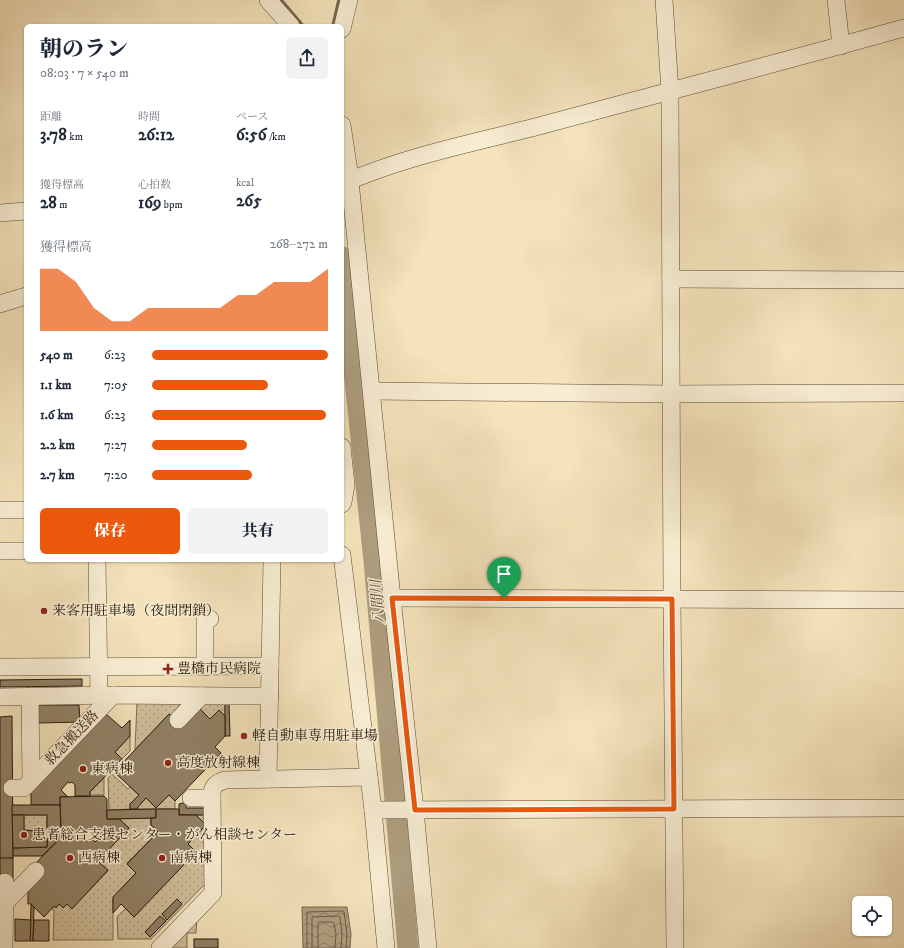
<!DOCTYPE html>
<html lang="ja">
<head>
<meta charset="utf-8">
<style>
  :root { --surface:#fff; --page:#f2f2f3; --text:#1f2937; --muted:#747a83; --accent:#ea580c }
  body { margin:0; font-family:"IM FELL DW Pica","Noto Serif JP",serif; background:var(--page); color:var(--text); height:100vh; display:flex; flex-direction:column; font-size:15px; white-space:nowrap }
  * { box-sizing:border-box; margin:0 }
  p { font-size:13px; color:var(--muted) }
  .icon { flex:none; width:22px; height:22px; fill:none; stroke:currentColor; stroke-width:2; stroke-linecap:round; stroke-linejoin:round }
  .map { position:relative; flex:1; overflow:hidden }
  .side { position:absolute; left:24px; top:24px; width:320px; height:538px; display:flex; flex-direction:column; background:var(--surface); border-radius:6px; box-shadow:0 1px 3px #0004 }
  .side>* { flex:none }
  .fabs { position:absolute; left:852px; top:896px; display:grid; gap:8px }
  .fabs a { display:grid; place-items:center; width:40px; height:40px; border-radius:6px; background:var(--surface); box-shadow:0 1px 3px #0004; font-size:20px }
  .pin { position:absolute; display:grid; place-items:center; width:34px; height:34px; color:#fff; margin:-41px -17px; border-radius:50% 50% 50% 0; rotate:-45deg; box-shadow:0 0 4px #0007 }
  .pin .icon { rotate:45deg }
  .round { display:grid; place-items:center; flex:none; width:42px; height:42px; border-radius:6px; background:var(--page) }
  .head { display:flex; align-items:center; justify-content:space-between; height:68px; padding:0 16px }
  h1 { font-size:22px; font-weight:800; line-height:30px }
  .figures { display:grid; grid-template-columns:repeat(3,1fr); gap:6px; height:68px; padding:4px 16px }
  .figures div { display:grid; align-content:center }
  .figures b { font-size:17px; font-weight:800 }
  .figures small { font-size:11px; font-weight:400 }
  .figures p { font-size:11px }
  .chart { height:112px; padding:8px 16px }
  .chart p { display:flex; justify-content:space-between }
  .chart svg { width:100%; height:72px; margin-top:4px; fill:var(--accent); opacity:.7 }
  .cta { display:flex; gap:8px; margin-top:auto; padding:8px 16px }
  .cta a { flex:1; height:46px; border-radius:6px; background:var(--accent); color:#fff; font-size:16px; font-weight:800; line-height:46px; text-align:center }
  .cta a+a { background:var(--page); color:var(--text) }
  ul { padding:0 16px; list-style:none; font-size:13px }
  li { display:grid; grid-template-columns:64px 48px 1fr; align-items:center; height:30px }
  li i { height:10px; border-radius:5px; background:var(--accent) }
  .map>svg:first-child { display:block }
</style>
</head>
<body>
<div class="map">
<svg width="904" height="948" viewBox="0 0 904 948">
  <defs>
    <pattern id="grass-dots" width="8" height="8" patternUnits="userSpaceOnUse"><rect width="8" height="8" fill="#d1c09d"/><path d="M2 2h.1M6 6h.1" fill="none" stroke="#b3a486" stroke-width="1.8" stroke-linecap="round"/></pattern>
    <pattern id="water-waves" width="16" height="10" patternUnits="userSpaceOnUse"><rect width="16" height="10" fill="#ae9e7f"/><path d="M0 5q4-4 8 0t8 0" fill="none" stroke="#8d8066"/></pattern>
  </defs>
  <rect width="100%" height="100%" fill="#f4e3bb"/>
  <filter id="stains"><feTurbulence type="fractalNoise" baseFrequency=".005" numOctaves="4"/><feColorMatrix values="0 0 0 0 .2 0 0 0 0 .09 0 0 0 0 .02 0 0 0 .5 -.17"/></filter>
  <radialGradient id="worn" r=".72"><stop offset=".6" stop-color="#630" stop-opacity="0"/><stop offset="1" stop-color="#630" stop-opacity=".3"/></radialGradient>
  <g fill="url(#grass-dots)" stroke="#7c6c54">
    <path d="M137,702L187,703L174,719L169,714L135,750Z"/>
    <path d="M202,703L225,704V716L219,710L210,719L201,711Z"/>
    <path d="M130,736V751L122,759L115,752Z"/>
    <path d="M112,774L128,789L130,787L139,795L130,804V809L109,810L108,778Z"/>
    <path d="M104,778V795H90V792Z"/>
    <path d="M169,795L175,801V809H137L138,807L146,798L156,808Z"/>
    <path d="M24,815H47V839H36L35,831L24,830Z"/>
    <path d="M196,815H207V882L151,939H118L117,917L126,908L134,916L196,852L188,844L206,825Z"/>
    <path d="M151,818V825L158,832L127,863L136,873L113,897V940H53L54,911L52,909L54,906L56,907L59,904L63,908L67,904L72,908L108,871L98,861L129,828L119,819Z"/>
    <path d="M197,918L196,933H187V948H167Z"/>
  </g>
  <path fill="url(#water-waves)" stroke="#786850" d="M302,907H347L351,934L350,948H303Z"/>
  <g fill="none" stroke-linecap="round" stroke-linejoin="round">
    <g stroke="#6a5a44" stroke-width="1">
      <path d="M307,948V912L342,911L344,912L347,934L346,948"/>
      <path d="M312,948V917L338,916L340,917L342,934L341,948"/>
      <path d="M318,948V923L319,922H333L334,923L336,934L335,948"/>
    </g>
    <g stroke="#786850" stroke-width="3.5">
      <path d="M281,0L303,26"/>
      <path d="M333,26L339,0"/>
    </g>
    <path stroke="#ae9e7f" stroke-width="21" d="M342,257L374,561L408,948"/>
  </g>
  <g fill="#918166" stroke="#26170a" fill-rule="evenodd">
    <path d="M82,679V686L0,687V680Z"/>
    <path d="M225,704H229L230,736H225Z"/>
    <path d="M37,705H79L80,722L37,723Z"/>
    <path d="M198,707L210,719L219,710L225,716V736L215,747L221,753L175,801L169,795L156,808L146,798L138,807L137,809H130V804L139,795L114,772L169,714L181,725Z"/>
    <path d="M106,714L122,728L130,720V736L115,752L122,759L90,792V796H75V785L72,782L70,783L68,782L61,790L68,797H60V805H31V792Z"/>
    <path d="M12,716L13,858L0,859V717Z"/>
    <path d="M104,796L107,799V819H119L129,828L98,861L108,870L72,909L67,904L63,908L59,904L56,908L54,906L44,917L31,904H28V889L44,871L36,863L66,832H61L60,797ZM84,831H97L102,835L95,842L92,839H90L88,842L84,839Z"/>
    <path d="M183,803L186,804V808H207V815H179V804Z"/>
    <path d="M12,805H60L61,832H66L42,856H13V848L47,847V815H12Z"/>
    <path d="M156,809V818L107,819V810Z"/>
    <path d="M156,809H179V815H196L206,825L188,844L196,852L134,917L121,904L113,913V897L136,873L127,864L158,832L151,825V818H156Z"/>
    <path d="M12,815H24V830L35,831L36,839H47V847L13,848Z"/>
    <rect x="0" y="858" width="13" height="23"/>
    <path d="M177,899L182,904L167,920L162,914Z"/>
    <path d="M31,905L34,907L33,941H30Z"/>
    <path d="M160,916L166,921L150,937L145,932Z"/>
    <path d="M15,919L31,920L30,941H15Z"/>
    <path d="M34,920H49V941H33Z"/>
    <rect x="194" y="939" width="24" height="9"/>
  </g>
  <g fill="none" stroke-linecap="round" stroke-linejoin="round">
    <defs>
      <g id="minor">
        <path d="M268,0L291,26"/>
        <path d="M664,0L670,91L672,599L675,948"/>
        <path d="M836,0L841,46"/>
        <path d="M342,29L349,0"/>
        <path d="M342,125L349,171L392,598L415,810L428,948"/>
        <path d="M342,184C405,156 473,143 539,126C661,93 783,62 904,28"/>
        <path d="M0,213L26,211"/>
        <path d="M671,279L904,280"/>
        <path d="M0,304L26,296"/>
        <path d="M372,391L671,394L904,393"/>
        <path d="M342,447L346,485L343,502L342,504"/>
        <path d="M0,510H26"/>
        <path d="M0,551H26"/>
        <path d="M342,555L369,777L373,810L386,948"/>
        <path d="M97,560L99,695"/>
        <path d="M392,598L904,600"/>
        <path d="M0,667L270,666"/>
        <path d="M205,667V619H210"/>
        <path d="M30,696L31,780"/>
        <path d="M0,697L113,695L227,696H270"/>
        <path d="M178,720L201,696"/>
        <path d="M268,779L272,560"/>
        <path d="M12,788H24L113,695"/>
        <path d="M191,798H212"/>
        <path d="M373,810L904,808"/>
        <path d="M4,904L36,871"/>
        <path d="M4,948L5,882"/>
        <path d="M160,948L213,893L212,793C213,785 218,782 225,780L369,777"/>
      </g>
    </defs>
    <use href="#minor" stroke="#5a4a36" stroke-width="18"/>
    <use href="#minor" stroke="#f8edd3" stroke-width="17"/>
  </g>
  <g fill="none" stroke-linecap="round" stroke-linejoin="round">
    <defs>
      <path id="route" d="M392,598L672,599L674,809L415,810Z"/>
    </defs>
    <use href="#route" stroke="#fff" stroke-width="8"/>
    <use href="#route" stroke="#ea580c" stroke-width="5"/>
  </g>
  <g fill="#8f2418" stroke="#f8edd3" stroke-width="1.5">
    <circle cx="44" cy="611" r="4"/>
    <path d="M166 663h4v4h4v4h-4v4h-4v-4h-4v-4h4z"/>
    <circle cx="244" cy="736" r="4"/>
    <circle cx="168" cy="763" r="4"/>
    <circle cx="83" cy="769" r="4"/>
    <circle cx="24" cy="835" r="4"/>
    <circle cx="70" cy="858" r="4"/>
    <circle cx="162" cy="858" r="4"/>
  </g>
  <g text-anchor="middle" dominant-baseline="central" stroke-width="3" stroke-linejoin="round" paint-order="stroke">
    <g font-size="14" fill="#26170a" stroke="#f8edd3" text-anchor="start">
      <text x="52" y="611">来客用駐車場（夜間閉鎖）</text>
      <text x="177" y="669">豊橋市民病院</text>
      <text x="252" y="736">軽自動車専用駐車場</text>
      <text x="176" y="763">高度放射線棟</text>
      <text x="91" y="769">東病棟</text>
      <text x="32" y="835">患者総合支援センター・がん相談センター</text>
      <text x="78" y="858">西病棟</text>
      <text x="170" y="858">南病棟</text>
    </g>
    <g font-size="14" fill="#26170a" stroke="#f8edd3">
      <text transform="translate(72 738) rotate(-46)">救急搬送路</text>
    </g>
    <g font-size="15" font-style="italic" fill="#5c4d39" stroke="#f8edd3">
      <text transform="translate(378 602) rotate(-95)">八間川</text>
    </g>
  </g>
  <rect width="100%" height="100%" filter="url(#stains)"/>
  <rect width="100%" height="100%" fill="url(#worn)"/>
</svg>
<div class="fabs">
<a><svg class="icon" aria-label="locate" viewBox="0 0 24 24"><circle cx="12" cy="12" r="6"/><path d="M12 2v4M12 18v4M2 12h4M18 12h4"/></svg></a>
</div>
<div class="pin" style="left:504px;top:598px;background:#1e9e55"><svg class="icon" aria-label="arrive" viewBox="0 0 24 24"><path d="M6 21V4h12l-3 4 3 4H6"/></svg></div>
<section class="side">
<div class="head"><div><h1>朝のラン</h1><p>08:03 · 7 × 540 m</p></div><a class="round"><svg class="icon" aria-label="share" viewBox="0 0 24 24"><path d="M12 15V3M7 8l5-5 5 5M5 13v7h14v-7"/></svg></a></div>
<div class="figures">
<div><p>距離</p><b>3.78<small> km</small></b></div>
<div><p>時間</p><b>26:12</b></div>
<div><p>ペース</p><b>6:56<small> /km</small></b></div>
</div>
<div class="figures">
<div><p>獲得標高</p><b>28<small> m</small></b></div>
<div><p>心拍数</p><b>169<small> bpm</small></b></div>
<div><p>kcal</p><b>265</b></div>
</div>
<div class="chart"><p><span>獲得標高</span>268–272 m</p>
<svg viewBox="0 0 160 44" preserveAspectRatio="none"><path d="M0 44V6L10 6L20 14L30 30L40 38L50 38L60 30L70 30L80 30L90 30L100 30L110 22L120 22L130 14L140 14L150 14L160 6V44z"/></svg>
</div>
<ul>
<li><b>540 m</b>6:23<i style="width:100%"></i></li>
<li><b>1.1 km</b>7:05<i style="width:66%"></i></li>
<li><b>1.6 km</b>6:23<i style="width:99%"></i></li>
<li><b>2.2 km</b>7:27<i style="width:54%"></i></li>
<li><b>2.7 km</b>7:20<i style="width:57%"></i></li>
</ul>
<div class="cta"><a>保存</a><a>共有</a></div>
</section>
</div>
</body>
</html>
